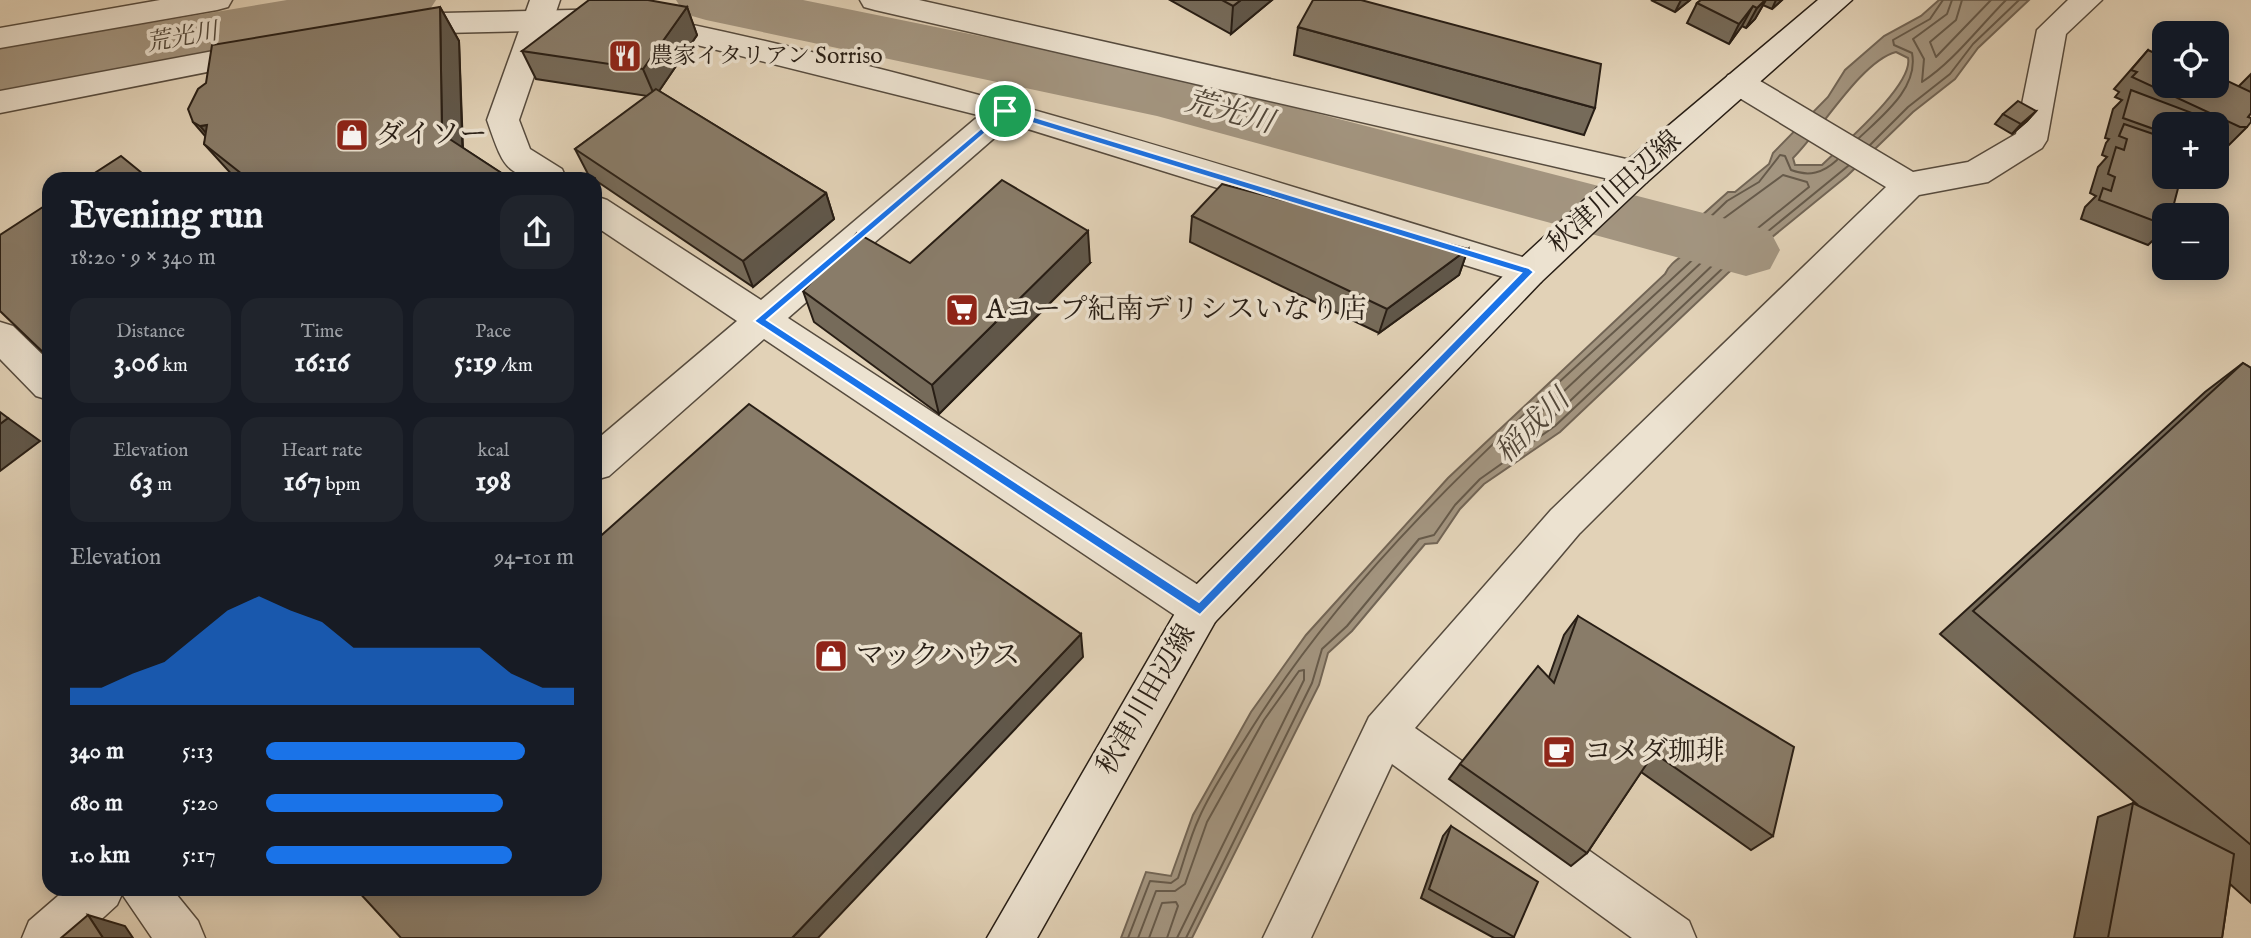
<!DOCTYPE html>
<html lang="en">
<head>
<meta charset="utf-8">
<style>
  :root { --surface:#171b24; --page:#20242c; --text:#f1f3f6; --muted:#9ea1a6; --accent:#1a73e8 }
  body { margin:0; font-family:"IM FELL English","Noto Serif JP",serif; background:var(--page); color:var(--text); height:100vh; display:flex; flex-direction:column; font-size:26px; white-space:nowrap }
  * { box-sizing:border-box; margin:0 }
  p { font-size:23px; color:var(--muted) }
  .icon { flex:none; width:38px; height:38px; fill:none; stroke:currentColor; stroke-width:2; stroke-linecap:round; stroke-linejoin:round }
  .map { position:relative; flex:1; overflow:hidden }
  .sheet { position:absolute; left:42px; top:172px; width:560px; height:724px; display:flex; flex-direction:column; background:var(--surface); border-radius:21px; box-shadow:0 4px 18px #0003 }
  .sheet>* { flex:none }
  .buttons { position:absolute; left:2152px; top:21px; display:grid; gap:14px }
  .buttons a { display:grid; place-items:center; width:77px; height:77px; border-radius:14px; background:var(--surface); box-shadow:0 4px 18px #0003; font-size:35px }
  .pin { position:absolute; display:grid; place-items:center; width:60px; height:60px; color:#fff; margin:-30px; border:4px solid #fff; border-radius:50%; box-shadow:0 2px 7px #0007 }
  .round { display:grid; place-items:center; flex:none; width:74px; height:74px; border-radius:21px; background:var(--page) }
  .overview { display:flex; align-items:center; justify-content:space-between; height:119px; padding:0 28px }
  h1 { font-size:38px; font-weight:700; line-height:52px }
  .figures { display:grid; grid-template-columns:repeat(3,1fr); gap:10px; height:119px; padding:7px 28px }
  .figures div { display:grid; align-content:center; border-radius:18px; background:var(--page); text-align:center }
  .figures b { font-size:30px; font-weight:700 }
  .figures small { font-size:19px; font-weight:400 }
  .figures p { font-size:19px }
  .chart { height:196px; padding:14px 28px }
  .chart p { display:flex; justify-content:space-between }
  .chart svg { width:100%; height:126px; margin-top:7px; fill:var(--accent); opacity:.7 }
  ul { padding:0 28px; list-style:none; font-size:23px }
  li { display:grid; grid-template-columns:112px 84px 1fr; align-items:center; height:52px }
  li i { height:18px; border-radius:9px; background:var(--accent) }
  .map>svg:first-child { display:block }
</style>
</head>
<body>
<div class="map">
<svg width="2251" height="938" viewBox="0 0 2251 938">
  <rect width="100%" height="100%" fill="#e2d2b7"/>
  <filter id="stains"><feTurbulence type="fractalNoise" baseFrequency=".00286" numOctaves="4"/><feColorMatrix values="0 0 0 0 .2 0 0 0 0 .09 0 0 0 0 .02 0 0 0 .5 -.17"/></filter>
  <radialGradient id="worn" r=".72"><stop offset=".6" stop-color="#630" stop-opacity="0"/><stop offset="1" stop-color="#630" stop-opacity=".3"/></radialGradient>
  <path fill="#a39580" stroke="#726555" stroke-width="2" fill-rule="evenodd" d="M1939,0H2029L1978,48L1955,79L1913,112L1847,176L1728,273L1560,432L1484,484L1460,509L1437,543L1425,544L1352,631L1328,653L1319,685L1192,938H1121L1146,872L1171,876L1193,815L1251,712L1306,635L1448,478L1665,274C1672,257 1695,253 1702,234L1692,230L1645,243L1641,239L1661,218L1687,220L1700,217L1728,192H1735L1769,164L1773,153L1828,97L1845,70L1884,36L1921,16ZM1896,52L1908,58C1914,85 1841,146 1822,165H1795L1793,158C1820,132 1861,61 1896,52Z"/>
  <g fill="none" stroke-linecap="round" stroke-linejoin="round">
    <g stroke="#665a4a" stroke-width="2">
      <path d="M1952,0L1947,14L1913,39L1924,59L1922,82C1953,62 1979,27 2006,0"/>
      <path d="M1962,0L1956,20L1930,42L1936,57L1991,0"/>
      <path d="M1859,138C1882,116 1919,88 1912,53L1894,45L1893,40L1930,19L1943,0"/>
      <path d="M1870,145L1908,107L1950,74L1973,44L2019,0"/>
      <path d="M1783,175L1807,182L1809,187L1717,261L1550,420L1524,438L1520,437V432L1703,261L1714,243L1716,224Z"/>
      <path d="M1128,938L1150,881L1171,883L1178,878C1185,858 1190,837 1199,818C1212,788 1232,760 1250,731C1367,543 1541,401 1701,252L1708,239L1704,223L1727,201L1759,182L1780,155L1785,156L1791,170C1809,177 1823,173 1837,160"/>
      <path d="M1138,938L1156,891H1175L1185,884L1207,822L1264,720L1299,671L1304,670V680L1177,938"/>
      <path d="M1149,938L1162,903L1176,902L1178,906L1167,938"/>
      <path d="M1186,938L1312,683L1322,649L1347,626L1419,539L1434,535L1455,505L1480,479L1555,426L1723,268L1848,166"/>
    </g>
    <g fill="#a39580" fill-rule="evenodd">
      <path d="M287,0H436L427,14L406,20L0,90V48Z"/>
      <path d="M676,0H803L1157,72L1746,224L1770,231L1780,250L1770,269L1746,276L1157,116L706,20L685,14Z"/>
    </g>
    <defs>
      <g id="minor">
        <path d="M160,0H232L228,7L217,10L0,48V28Z"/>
        <path d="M530,0H560L519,120L530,149L562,169L566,178C507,178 506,175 487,120Z"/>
        <path d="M860,0H919L1635,161L1647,164L1651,173L1647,182L1635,185L875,10L864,7Z"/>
        <path d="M2068,0H2102L2066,34L2047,140L2042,148L1988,182L1919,195L1579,534L1415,728L1689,921L1696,938H1632L1392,764L1311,938H1263L1369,717L1551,510L1886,187L1728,91L1723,83L1728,75L1739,72L1750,75L1913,172L1968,162L2016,134L2037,30Z"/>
        <path d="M1005,100L1016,103L1021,111L1016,119L788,318L1215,596L1221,609L1215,622L1200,628L1185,622L764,339L609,476L595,480V441L737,321L595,226V196L607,200L761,300L994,103Z"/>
        <path d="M0,322L13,326L49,361V400L36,396L0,359Z"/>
        <path d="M66,889H172L198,921L205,938H152L122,894L117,905L81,938H22L29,921Z"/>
      </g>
      <g id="tertiary">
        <path d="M613,9C925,68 1226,167 1529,259L1541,262L1546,272L1541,282L1529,285L1002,121L697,45L613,29L443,33L397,40L386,37L382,30L386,23L443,13Z"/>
        <path d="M262,42L273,45L277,52L273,59L0,113V91Z"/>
      </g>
      <path id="secondary" d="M1818,0H1852L1647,182L1541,282L1215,622L1037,938H987L1185,596L1517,262L1623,164Z"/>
    </defs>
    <use href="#minor" stroke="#564b3e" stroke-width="3"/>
    <use href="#tertiary" stroke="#564b3e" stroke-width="3"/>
    <use href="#secondary" stroke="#281e15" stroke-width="3"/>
    <use href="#minor" fill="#ece2d0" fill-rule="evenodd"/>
    <use href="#tertiary" fill="#ece2d0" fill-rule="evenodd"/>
    <use href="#secondary" fill="#ece2d0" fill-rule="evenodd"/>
  </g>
  <g fill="#766b5a" stroke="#281e15" stroke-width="2">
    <path d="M1170,0H1272L1231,34Z"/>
    <path d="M1651,0H1690L1675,12Z"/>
    <path d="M1701,0H1782L1772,9L1763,5L1755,19L1746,28L1742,26L1729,44L1687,23L1697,3Z"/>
    <path d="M440,7L459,41L463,148L509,178H235L204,144L206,137L193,122Z"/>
    <path d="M687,7L697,35L659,91L826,193L834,219L753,287L595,180V178L589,176L575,149L648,96L536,79L522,51Z"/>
    <path d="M1298,27L1595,108L1584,135L1294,55Z"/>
    <path d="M2148,50L2165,86H2239L2251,74V113L2248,117L2247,127L2227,147L2221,146L2217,145V124H2165V229L2148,245L2081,219L2085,207L2096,196L2090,193L2098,167L2107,157L2102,155L2106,143L2109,139L2105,138L2113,109L2122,100L2115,97L2119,92L2114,89Z"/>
    <path d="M2036,111L2027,121L2012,134L1995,124L2003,114Z"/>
    <path d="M1192,216L1468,249L1459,275L1379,333L1190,242Z"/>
    <path d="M910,263H1090L939,414L814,322L803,291Z"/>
    <path d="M2243,363L2251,368V903L2230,884L2222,938H2074L2098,817L2133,803L2138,805L1940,634L2205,392Z"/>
    <path d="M1578,616L1773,836L1751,850L1641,772L1587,853L1571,866L1449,779L1460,764L1549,677L1564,635Z"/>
    <path d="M1451,826L1514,937L1513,938H1494L1421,898L1443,836Z"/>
  </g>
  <g fill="#60574a" stroke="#281e15" stroke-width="2">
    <path d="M1241,0H1272L1231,34L1233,6Z"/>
    <path d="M1681,0H1690L1675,12Z"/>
    <path d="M1766,0L1755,19L1746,28L1757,8Z"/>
    <path d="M1776,0H1782L1772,9Z"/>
    <path d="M1753,6L1742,26L1729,44L1739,24Z"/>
    <path d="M440,7L459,41L463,168L442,134Z"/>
    <path d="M687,7L697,35L655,97L643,69Z"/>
    <path d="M2036,111L2027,121L2012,134L2021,124Z"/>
    <path d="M207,125L228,159L200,126Z"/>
    <path d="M826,193L834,219L753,287L743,261Z"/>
    <path d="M1088,231L1090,263L939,414L932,385Z"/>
    <path d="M1468,249L1459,275L1379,333L1387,309Z"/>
    <path d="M8,418L40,441L0,471V424Z"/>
    <path d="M1081,634L1083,657L818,938H792Z"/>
    <path d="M88,915L125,926L133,938H103Z"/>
  </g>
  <g fill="#897c69" stroke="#281e15" stroke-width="2">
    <path d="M589,0H648L687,7L643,69L522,51Z"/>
    <path d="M1222,0H1241L1233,6Z"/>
    <path d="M1313,0H1361L1601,64L1595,108L1298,27Z"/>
    <path d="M1701,0H1765L1757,8L1753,6L1739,24L1697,3Z"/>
    <path d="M440,7L442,134L509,178H247L204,144L207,125L200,126L193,122L188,109L198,89L206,83L212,45Z"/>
    <path d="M2148,50L2165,58V86H2217V76L2251,92V113L2248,117L2251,118V122L2247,127H2240L2132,77L2137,72L2131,70Z"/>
    <path d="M656,89L826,193L743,261L575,149Z"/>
    <path d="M2131,90L2200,116L2198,124H2165V133L2123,118Z"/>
    <path d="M2018,101L2036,111L2021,124L2003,114Z"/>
    <path d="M2124,124L2165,138V177H2181L2171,215H2165V225L2099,200L2103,188L2111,191L2115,177L2108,174L2116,147L2124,150L2127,139L2119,136Z"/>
    <path d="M121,156L148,178H87Z"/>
    <path d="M1002,180L1088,231L932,385L803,291L857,233L910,263Z"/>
    <path d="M1222,184L1468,249L1387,309L1192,216Z"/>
    <path d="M49,203V358L0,311V235Z"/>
    <path d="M2243,363L2251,368V845L1973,611Z"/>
    <path d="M749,404L1081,634L792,938H401L356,889H595V541Z"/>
    <path d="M0,412L8,418L0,424Z"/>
    <path d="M1578,616L1794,747L1773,836L1654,753L1587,853L1460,764L1538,666L1554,683Z"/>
    <path d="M2133,803L2234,854L2222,938H2108Z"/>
    <path d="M1451,826L1538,882L1514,937L1429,889Z"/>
    <path d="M88,915L103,938H61Z"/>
  </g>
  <path fill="#1a73e8" stroke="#fff" stroke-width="2" fill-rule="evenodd" d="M1005,108L1529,268L1534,272L1200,615L754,321ZM1006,115L1521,273L1199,602L767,320Z"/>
  <defs>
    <symbol id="restaurant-square" viewBox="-11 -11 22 22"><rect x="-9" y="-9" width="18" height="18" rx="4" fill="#8f2418" stroke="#ece2d0"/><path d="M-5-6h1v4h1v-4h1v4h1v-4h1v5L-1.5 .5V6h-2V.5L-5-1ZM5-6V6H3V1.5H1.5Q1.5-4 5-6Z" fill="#fff"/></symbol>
    <symbol id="shop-square" viewBox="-11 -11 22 22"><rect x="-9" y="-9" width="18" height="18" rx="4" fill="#8f2418" stroke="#ece2d0"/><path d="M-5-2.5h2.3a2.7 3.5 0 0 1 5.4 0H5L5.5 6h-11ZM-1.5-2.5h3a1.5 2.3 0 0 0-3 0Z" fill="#fff"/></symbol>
    <symbol id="supermarket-square" viewBox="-11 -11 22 22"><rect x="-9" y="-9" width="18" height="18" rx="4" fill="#8f2418" stroke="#ece2d0"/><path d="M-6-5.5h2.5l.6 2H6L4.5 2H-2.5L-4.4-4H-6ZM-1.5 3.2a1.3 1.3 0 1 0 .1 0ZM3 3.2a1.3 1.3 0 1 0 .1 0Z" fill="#fff"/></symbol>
    <symbol id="cafe-square" viewBox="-11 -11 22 22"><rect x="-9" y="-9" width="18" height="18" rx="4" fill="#8f2418" stroke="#ece2d0"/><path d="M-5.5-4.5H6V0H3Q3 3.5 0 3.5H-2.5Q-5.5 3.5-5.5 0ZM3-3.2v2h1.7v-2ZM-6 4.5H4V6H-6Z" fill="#fff"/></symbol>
  </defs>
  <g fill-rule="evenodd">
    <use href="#restaurant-square" x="606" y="37" width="38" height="38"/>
    <use href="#shop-square" x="333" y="116" width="38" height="38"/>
    <use href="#supermarket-square" x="943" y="291" width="38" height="38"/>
    <use href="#shop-square" x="812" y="637" width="38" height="38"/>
    <use href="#cafe-square" x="1540" y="733" width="38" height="38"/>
  </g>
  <g text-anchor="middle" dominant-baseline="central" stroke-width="7" stroke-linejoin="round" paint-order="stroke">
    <g font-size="23" fill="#281e15" stroke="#ece2d0" text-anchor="start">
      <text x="650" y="56">農家イタリアン Sorriso</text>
    </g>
    <g font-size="24" font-style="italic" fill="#53483a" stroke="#ece2d0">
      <text transform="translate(182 38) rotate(-10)">荒光川</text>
    </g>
    <g font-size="28" fill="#281e15" stroke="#ece2d0" text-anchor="start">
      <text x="376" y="135">ダイソー</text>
      <text x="986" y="310">Aコープ紀南デリシスいなり店</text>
      <text x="856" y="656">マックハウス</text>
      <text x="1584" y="752">コメダ珈琲</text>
    </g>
    <g font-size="28" fill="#281e15" stroke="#ece2d0">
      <text transform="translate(1615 193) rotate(-42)">秋津川田辺線</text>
      <text transform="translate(1147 700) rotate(-60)">秋津川田辺線</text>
    </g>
    <g font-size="30" font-style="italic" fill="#53483a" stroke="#ece2d0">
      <text transform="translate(1229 113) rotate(15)">荒光川</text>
      <text transform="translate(1533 427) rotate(-44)">稲成川</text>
    </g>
  </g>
  <rect width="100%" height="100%" filter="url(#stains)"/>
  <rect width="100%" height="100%" fill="url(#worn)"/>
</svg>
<div class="buttons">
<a><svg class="icon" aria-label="locate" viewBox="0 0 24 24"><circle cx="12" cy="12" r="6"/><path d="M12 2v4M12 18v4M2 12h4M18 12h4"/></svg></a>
<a>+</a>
<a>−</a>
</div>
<div class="pin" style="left:1005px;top:111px;background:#1e9e55"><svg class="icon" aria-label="arrive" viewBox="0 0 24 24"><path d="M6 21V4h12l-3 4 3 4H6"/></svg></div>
<section class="sheet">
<div class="overview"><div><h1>Evening run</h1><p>18:20 · 9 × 340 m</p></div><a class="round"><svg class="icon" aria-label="share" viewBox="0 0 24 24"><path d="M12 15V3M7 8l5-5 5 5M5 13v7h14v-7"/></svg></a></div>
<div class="figures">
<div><p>Distance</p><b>3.06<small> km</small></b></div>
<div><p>Time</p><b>16:16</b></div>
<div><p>Pace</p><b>5:19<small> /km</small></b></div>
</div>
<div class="figures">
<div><p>Elevation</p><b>63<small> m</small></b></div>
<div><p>Heart rate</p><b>167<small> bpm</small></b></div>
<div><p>kcal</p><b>198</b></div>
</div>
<div class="chart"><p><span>Elevation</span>94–101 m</p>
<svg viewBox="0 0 160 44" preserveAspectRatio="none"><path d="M0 44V38L10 38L20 33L30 29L40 20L50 11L60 6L70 11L80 15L90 24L100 24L110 24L120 24L130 24L140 33L150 38L160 38V44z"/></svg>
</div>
<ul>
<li><b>340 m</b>5:13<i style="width:84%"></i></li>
<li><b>680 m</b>5:20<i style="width:77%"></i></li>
<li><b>1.0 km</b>5:17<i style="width:80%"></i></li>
</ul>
</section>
</div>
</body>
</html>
